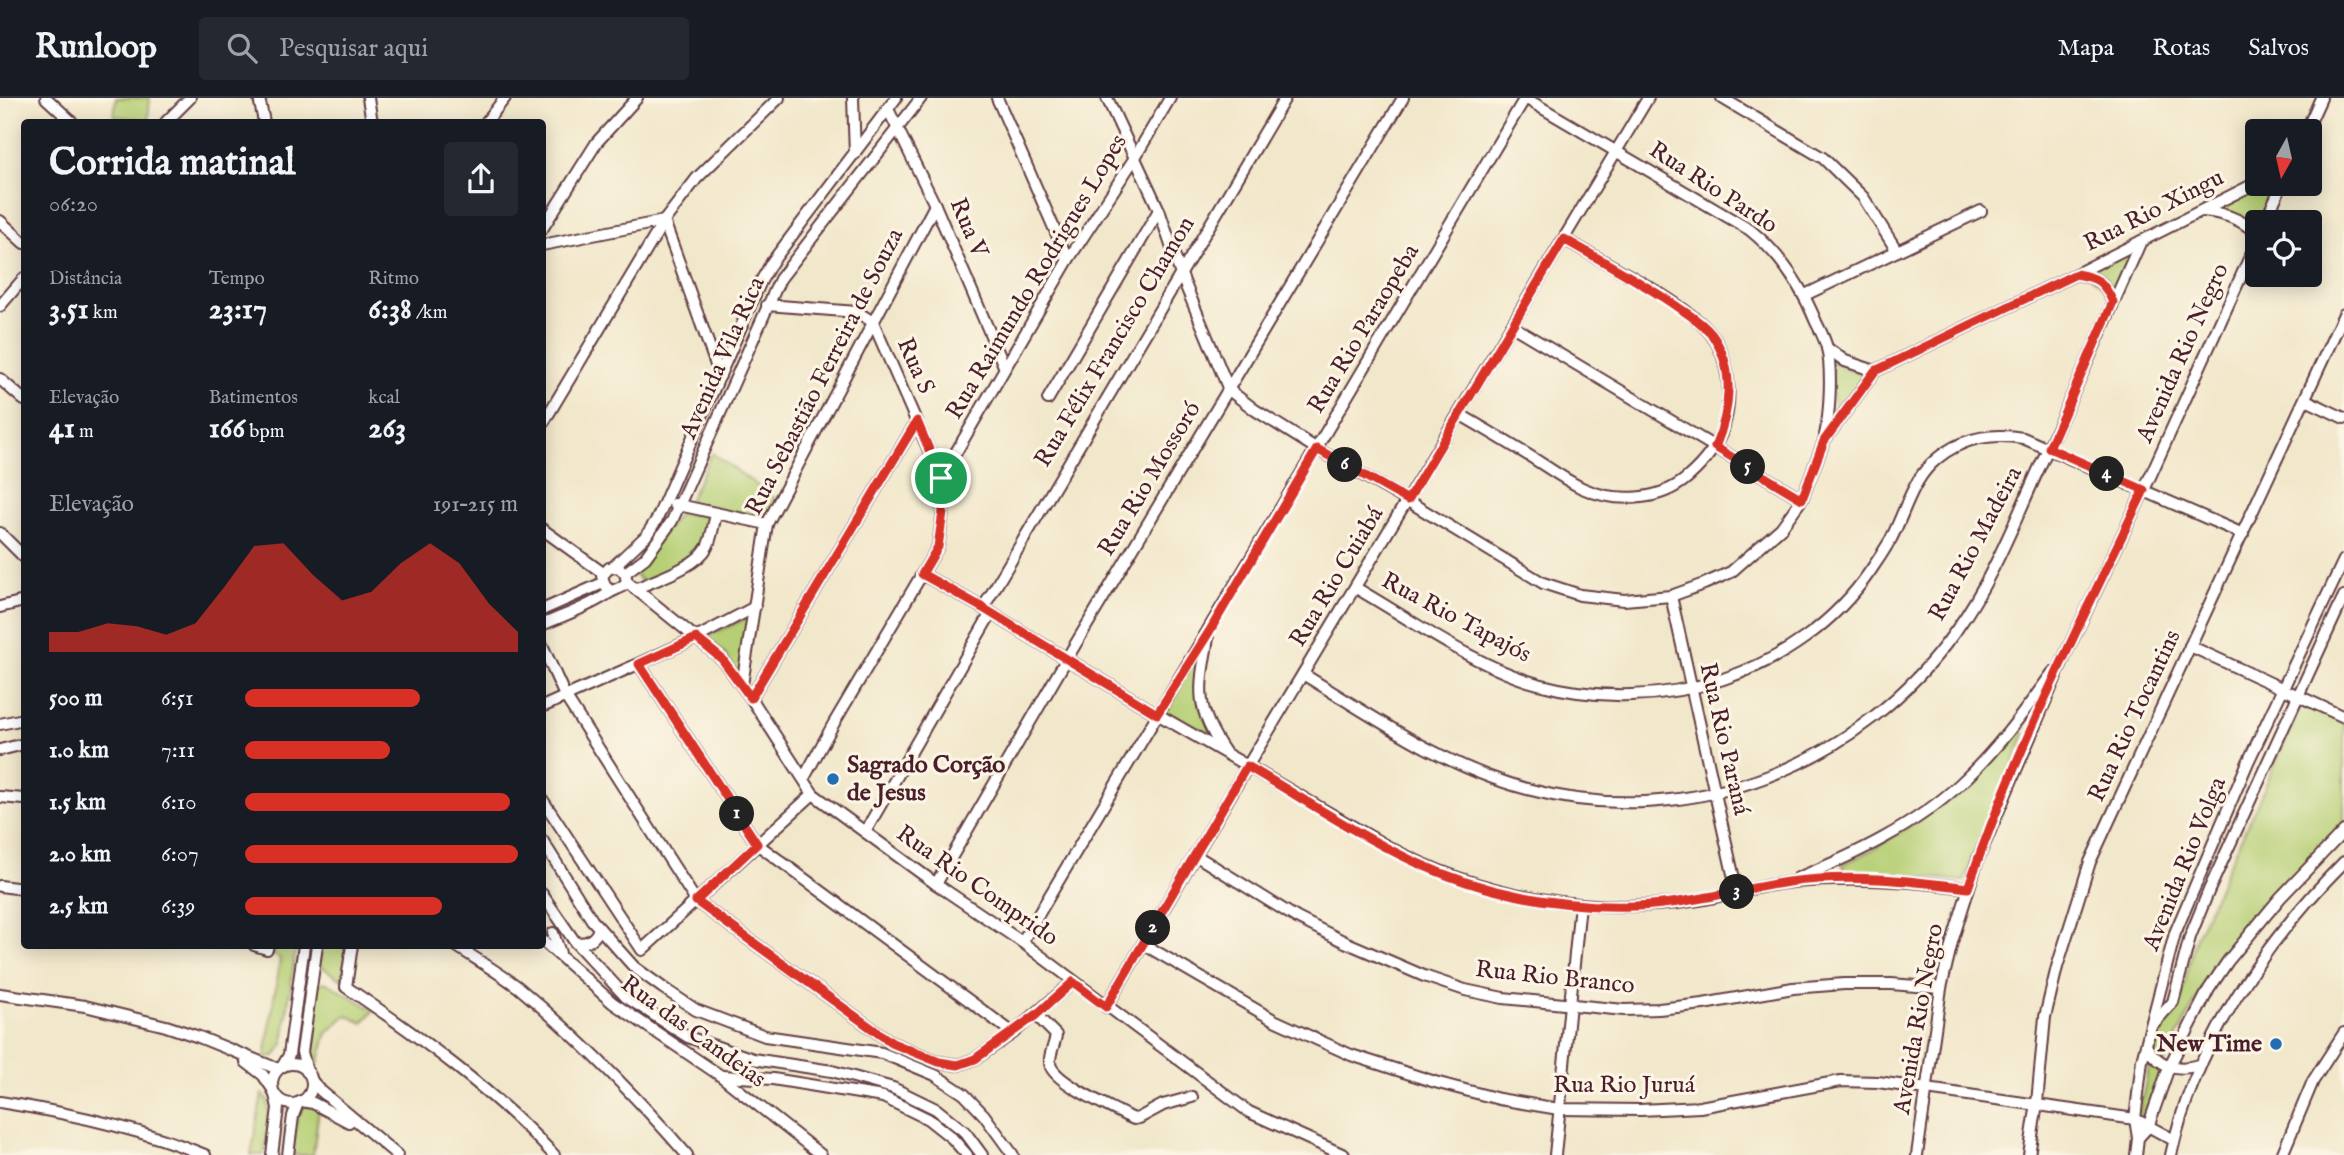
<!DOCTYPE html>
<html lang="pt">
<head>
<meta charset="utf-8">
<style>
  :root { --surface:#171b24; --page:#242831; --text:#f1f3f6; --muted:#9ea1a6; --line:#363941; --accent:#d93025 }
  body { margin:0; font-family:"IM FELL English",serif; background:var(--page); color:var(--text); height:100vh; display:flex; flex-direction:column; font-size:26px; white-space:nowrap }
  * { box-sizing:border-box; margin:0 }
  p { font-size:23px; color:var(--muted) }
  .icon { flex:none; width:38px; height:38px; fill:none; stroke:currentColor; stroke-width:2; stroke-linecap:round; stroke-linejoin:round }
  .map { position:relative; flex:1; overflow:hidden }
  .side { position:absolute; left:21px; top:21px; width:525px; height:830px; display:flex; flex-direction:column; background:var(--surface); border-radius:7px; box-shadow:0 4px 18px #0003 }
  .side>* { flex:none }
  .needle { width:46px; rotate:188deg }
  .buttons { position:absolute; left:2245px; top:21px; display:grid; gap:14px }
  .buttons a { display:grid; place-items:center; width:77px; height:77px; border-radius:7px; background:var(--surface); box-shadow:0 4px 18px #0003; font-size:35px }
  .pin { position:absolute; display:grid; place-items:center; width:60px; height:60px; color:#fff; margin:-30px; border:4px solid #fff; border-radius:50%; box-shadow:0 2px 7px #0007 }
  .km { position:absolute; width:35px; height:35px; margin:-18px; border-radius:50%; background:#222; color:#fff; font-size:19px; line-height:35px; text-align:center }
  .round { display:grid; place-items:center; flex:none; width:74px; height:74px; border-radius:7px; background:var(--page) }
  .summary { display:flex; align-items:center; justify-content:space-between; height:119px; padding:0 28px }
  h1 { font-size:38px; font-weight:700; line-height:52px }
  .stats { display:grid; grid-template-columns:repeat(3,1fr); gap:10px; height:119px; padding:7px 28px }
  .stats div { display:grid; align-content:center }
  .stats b { font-size:30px; font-weight:700 }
  .stats small { font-size:19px; font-weight:400 }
  .stats p { font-size:19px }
  .chart { height:196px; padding:14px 28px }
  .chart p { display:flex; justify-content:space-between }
  .chart svg { width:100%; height:126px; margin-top:7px; fill:var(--accent); opacity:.7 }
  ul { padding:0 28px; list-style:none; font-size:23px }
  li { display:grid; grid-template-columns:112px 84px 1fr; align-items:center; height:52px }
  li i { height:18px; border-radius:9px; background:var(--accent) }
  header { display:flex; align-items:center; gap:42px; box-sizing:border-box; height:98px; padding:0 35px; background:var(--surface); border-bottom:2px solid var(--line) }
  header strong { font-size:33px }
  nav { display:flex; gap:38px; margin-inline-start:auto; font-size:24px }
  .search { width:490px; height:63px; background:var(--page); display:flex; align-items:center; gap:18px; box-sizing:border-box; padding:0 24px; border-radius:7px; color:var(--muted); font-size:26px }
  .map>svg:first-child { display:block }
</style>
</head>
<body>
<header>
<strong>Runloop</strong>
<div class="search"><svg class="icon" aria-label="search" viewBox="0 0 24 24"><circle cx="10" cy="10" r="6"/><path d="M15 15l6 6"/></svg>Pesquisar aqui</div>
<nav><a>Mapa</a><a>Rotas</a><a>Salvos</a></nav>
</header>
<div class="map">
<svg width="2344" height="1057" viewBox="0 0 2344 1057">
  <rect width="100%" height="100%" fill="#fcf5e5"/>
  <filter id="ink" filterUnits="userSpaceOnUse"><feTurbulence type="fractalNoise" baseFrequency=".0143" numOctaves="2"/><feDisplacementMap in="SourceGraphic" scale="14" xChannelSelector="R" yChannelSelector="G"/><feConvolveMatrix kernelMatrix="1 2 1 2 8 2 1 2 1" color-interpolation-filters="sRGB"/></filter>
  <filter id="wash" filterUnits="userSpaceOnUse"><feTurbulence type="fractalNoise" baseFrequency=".00686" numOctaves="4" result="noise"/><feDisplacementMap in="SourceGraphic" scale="28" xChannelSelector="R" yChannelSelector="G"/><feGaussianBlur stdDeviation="1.57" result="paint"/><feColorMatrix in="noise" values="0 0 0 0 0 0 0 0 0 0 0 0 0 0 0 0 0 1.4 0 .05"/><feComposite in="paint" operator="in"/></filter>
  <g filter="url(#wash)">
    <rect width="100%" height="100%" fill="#f1e7ca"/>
    <g fill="#b6cf75" stroke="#807750" stroke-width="2">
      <path d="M116,0H150L148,22L114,18Z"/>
      <path d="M2260,86H2279L2261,124H2258L2257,128L2221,110Z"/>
      <path d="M2135,149L2114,196L2085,174Z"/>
      <path d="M1832,260L1844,270L1865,278L1834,315Z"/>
      <path d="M712,355L776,401L765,423L687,407Z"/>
      <path d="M681,414L711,420L703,458L643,484L631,474Z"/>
      <path d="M754,517L741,581L724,555L705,539Z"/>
      <path d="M1203,547L1198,580L1214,644L1163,613Z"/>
      <path d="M2305,601L2344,622V726L2209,877L2165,962L2142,1023L2139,1016L2157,931L2179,908L2196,839Z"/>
      <path d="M2019,632L2025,637L1964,783L1881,775L1844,776L1843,766L1872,752L1959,697L1987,670Z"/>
      <path d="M272,847H296L283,946L275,958L265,960L280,861L271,854Z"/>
      <path d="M322,847H347L342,882L319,867Z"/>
      <path d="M325,884L374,912L363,925L346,917L327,935L316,972L310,967L306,953L316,887Z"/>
      <path d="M262,996L268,1002L269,1017L264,1057H251Z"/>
      <path d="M304,1008L319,1010L313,1057H292L297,1021Z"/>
    </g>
  </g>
  <g filter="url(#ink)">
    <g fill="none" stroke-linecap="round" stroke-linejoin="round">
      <defs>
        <g id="minor">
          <path d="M46,0L72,24"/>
          <path d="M259,0L264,24"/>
          <path d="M368,0L372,24"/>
          <path d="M853,0L855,56"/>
          <path d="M997,0L1068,162"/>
          <path d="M1107,0L1159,112L1180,174L1229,292L1255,312L1317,351L1408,403L1543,485L1580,497L1624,502L1671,498L1704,486L1731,474L1781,430L1802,401L1824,343L1875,273L2076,176L2258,84"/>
          <path d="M1722,0L1823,60L1863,99L1897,153"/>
          <path d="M888,11L935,107L1004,268"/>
          <path d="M166,24L190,0"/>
          <path d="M486,24L505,0"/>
          <path d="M2306,33L2321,0"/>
          <path d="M2203,113C2224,115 2244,121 2258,138"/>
          <path d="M0,123L24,145"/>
          <path d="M664,123L720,278"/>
          <path d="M2265,124L2282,86"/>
          <path d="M542,131L597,44L637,0"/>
          <path d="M542,147L664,123"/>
          <path d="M2076,176C2099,180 2103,183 2113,204"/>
          <path d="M1805,197L1981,113"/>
          <path d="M767,207L857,214L873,224L941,380L943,414L938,449L834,625L804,680"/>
          <path d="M0,208L24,180"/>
          <path d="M1512,228L1802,401"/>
          <path d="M1827,250L1845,263L1875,273"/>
          <path d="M0,281L24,302"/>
          <path d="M1048,301L1159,112"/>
          <path d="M2306,302L2344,320"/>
          <path d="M1459,316C1482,329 1505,343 1528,357C1546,368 1563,381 1582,390C1615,405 1660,404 1688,379C1704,365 1717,349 1724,328C1732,299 1730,260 1711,236C1684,203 1603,164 1564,141"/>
          <path d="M542,327L664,123L697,80L779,0"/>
          <path d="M941,380L1068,162L1134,61L1170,0"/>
          <path d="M674,406L767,426"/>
          <path d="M542,431L603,475"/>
          <path d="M0,435L24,459"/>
          <path d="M613,469L646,438L657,421L761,183L772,164L896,0"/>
          <path d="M625,475L645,460L672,423L780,181L921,0"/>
          <path d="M922,476L983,510L1157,616L1385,747C1480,799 1591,819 1699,802C1730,797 1761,787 1793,784C1852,779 1909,782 1968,790"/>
          <path d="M627,484L722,561L751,600L813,696L936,786L1022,844L1249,1014L1344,1057"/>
          <path d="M1356,490C1410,521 1478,570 1538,586C1659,619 1799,578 1871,472C1878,462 1885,451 1891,441C1904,416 1911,386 1931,366C1957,341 1988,334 2023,340L2243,436"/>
          <path d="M635,491C655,482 697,469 707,449C712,440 713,427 716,417"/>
          <path d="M1671,498L1737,794"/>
          <path d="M0,509L24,503"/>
          <path d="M983,510L1285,0"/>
          <path d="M542,512L603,485"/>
          <path d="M542,527C564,517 589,509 609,495C615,491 621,491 627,484L625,475L618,469L609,470L602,478L605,488L611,493"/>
          <path d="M1208,540C1199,591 1194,609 1225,654"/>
          <path d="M542,547L565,598L696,803L892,945L939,964L958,967L975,961L1013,935L1073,884"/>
          <path d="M2190,548L2344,619"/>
          <path d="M639,566L757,746L1013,935"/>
          <path d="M1303,576C1375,620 1445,669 1527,691C1690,735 1862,667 1957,531C1990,485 2012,430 2035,379C2071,301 2106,222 2141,143"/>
          <path d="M742,587L767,426L935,107"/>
          <path d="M751,600L917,323"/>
          <path d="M542,609L696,540L755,509"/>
          <path d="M0,626L24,621"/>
          <path d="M0,652L24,646"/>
          <path d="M0,699L24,701"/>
          <path d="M542,701L642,852L813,696"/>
          <path d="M865,734L991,515"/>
          <path d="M542,742L592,822L634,869L663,890L696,912L765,938L882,955L935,977L964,996L984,1017L1013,1057"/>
          <path d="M1195,757L1297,820L1345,844L1424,878L1465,892L1503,900L1624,912L1659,911L1703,906L1793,890L1844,886H1891L1941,890"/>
          <path d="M1798,780C1854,757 1915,728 1960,686C1996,653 2024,614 2053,574"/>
          <path d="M936,786L1066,562L1403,0"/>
          <path d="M0,788L24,791"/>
          <path d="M542,796L575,844L626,899L688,939L753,961L832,973L893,990L936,1011L965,1034L982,1057"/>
          <path d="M553,835L560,855"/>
          <path d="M542,842L613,905L721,978L821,1057"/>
          <path d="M575,844C586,847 596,841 599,830"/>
          <path d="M1022,844L1525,0L1750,132C1781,157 1801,187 1816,224C1820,232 1825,241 1827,250C1832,271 1830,315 1825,337"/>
          <path d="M1143,846L1274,922L1351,957L1435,984L1499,1001L1559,1011L1640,1012L1700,1009L1841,983L1878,984L2135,1021L2174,1042"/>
          <path d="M254,847L267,851L268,847"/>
          <path d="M352,847L346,889C420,939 493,992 554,1057"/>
          <path d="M455,847C476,861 498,874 518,889C579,940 635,997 687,1057"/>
          <path d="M0,896L85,908L166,928L199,939L278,971"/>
          <path d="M1106,909L1247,669L1648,0"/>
          <path d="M1036,917L1056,937C1055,947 1047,959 1051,969C1059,986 1108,1008 1125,1017L1134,1021L1139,1020L1163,1007L1192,999"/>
          <path d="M2154,925L2173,904L2190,839L2209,792L2344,498"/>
          <path d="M2146,948C2159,969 2179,974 2201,966"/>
          <path d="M246,964L263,977L272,990"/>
          <circle cx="292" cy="986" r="20"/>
          <path d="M282,969L289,957L304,847"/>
          <path d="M307,974L302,954L317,847"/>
          <path d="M722,978L773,981L883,999L928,1021L952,1040L967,1057"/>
          <path d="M312,983L321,993L397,1057"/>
          <path d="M301,1003L313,1005L349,1024"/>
          <path d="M0,1004C69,1015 140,1030 205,1057"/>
          <path d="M2138,1040L2135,1021L2142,962L2175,835L2248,664L2344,462"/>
          <path d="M272,1057L278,1010L275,997"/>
          <path d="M288,1057L293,1018L298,1005"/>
          <path d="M1555,1057L1580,806"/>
          <path d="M1917,1057L1941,890L1952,844L1978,761L2066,555L2144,392L2258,141"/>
          <path d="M2029,1057L2037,1005L2045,919L2057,869L2090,764L2344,216"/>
          <path d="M2136,1057L2138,1040L2148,1029L2169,969L2209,891L2228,863L2280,800L2344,733"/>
          <path d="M2171,1057C2196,944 2264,845 2344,764"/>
          <path d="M2282,1057L2313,983L2344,935"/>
        </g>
      </defs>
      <use href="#minor" stroke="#633d43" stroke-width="14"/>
      <use href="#minor" stroke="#fff" stroke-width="10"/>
    </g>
  </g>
  <g fill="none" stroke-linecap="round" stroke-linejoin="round" filter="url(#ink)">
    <defs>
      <path id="route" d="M1564,141C1602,163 1642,184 1679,210C1690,217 1704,226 1712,237C1736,270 1730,314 1715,349L1802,401L1824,343L1875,273L2076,176C2099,180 2103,183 2113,204L2049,350L2144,392C2082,522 2015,653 1968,790C1908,782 1848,776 1788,784C1737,792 1688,806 1636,808C1561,811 1481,795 1413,763C1356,736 1302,700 1247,668L1106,909L1073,884L1036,917L975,961L958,967L939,964L892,945L696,803L757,746L639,566L696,540L722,561L751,600L917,323L941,380L943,414L938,449L922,476L983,510L1157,616L1209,534L1317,351L1408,402Z"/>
    </defs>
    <use href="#route" stroke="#fff" stroke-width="14"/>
    <use href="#route" stroke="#d93025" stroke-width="9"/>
  </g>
  <g fill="#1f6fb2" stroke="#fcf5e5" stroke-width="2.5">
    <circle cx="833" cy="681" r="7"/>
    <circle cx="2276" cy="946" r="7"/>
  </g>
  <g text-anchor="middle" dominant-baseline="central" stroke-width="6" stroke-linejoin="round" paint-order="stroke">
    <g font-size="24" fill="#4a1f2b" stroke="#fcf5e5">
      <text transform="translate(1713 90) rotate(33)">Rua Rio Pardo</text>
      <text transform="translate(2154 113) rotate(-27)">Rua Rio Xingu</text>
      <text transform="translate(968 130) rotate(67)">Rua V</text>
      <text transform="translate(1037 179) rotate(-59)">Rua Raimundo Rodrigues Lopes</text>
      <text transform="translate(1364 231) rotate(-59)">Rua Rio Paraopeba</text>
      <text transform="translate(1115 244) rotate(-59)">Rua Félix Francisco Chamon</text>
      <text transform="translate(2183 255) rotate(-66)">Avenida Rio Negro</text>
      <text transform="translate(723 260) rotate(-66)">Avenida Vila Rica</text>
      <text transform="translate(915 268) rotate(66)">Rua S</text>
      <text transform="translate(825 274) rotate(-63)">Rua Sebastião Ferreira de Souza</text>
      <text transform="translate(1150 381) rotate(-59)">Rua Rio Mossoró</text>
      <text transform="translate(1976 446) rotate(-62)">Rua Rio Madeira</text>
      <text transform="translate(1337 479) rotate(-59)">Rua Rio Cuiabá</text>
      <text transform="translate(1456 520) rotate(28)">Rua Rio Tapajós</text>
      <text transform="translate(2135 618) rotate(-65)">Rua Rio Tocantins</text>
      <text transform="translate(1724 641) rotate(77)">Rua Rio Paraná</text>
      <text transform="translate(2185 766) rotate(-68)">Avenida Rio Volga</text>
      <text transform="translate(977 788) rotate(35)">Rua Rio Comprido</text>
      <text transform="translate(1555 880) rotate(6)">Rua Rio Branco</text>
      <text transform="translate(1919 921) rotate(-80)">Avenida Rio Negro</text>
      <text transform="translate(693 934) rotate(36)">Rua das Candeias</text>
      <text x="1624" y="987">Rua Rio Juruá</text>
    </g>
    <g font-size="24" font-weight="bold" fill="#4a1f2b" stroke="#fcf5e5" text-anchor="start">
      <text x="847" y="667">Sagrado Corção<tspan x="847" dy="28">de Jesus</tspan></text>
      <text x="2262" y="946" text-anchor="end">New Time</text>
    </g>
  </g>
</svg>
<div class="buttons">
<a><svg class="needle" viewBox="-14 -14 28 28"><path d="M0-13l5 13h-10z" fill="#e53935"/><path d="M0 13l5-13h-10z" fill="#9ea1a6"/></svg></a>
<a><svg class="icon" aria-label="locate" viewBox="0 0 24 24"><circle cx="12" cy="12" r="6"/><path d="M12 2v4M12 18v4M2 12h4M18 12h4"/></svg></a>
</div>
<div class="pin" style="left:941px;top:380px;background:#1e9e55"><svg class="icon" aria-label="arrive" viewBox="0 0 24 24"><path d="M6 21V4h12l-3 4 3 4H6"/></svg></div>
<b class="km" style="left:737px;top:716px">1</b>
<b class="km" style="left:1153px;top:830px">2</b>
<b class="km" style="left:1737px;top:794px">3</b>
<b class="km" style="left:2107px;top:376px">4</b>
<b class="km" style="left:1748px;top:369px">5</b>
<b class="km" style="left:1345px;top:367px">6</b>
<section class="side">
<div class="summary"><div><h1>Corrida matinal</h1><p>06:20</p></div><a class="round"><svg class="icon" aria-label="share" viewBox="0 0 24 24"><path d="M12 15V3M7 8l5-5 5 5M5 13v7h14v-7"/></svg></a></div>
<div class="stats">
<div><p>Distância</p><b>3.51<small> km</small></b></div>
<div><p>Tempo</p><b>23:17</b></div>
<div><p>Ritmo</p><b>6:38<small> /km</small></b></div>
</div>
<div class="stats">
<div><p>Elevação</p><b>41<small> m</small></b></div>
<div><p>Batimentos</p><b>166<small> bpm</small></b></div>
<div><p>kcal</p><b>263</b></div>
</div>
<div class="chart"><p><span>Elevação</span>191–215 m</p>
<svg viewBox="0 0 160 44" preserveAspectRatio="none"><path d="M0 44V37L10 37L20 34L30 35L40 38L50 34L60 21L70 7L80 6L90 17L100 26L110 23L120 13L130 6L140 13L150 27L160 37V44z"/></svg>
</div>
<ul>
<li><b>500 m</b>6:51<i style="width:64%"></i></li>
<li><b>1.0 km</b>7:11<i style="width:53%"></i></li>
<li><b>1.5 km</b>6:10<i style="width:97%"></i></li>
<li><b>2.0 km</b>6:07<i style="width:100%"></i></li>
<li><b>2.5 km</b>6:39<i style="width:72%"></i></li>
</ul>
</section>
</div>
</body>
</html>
